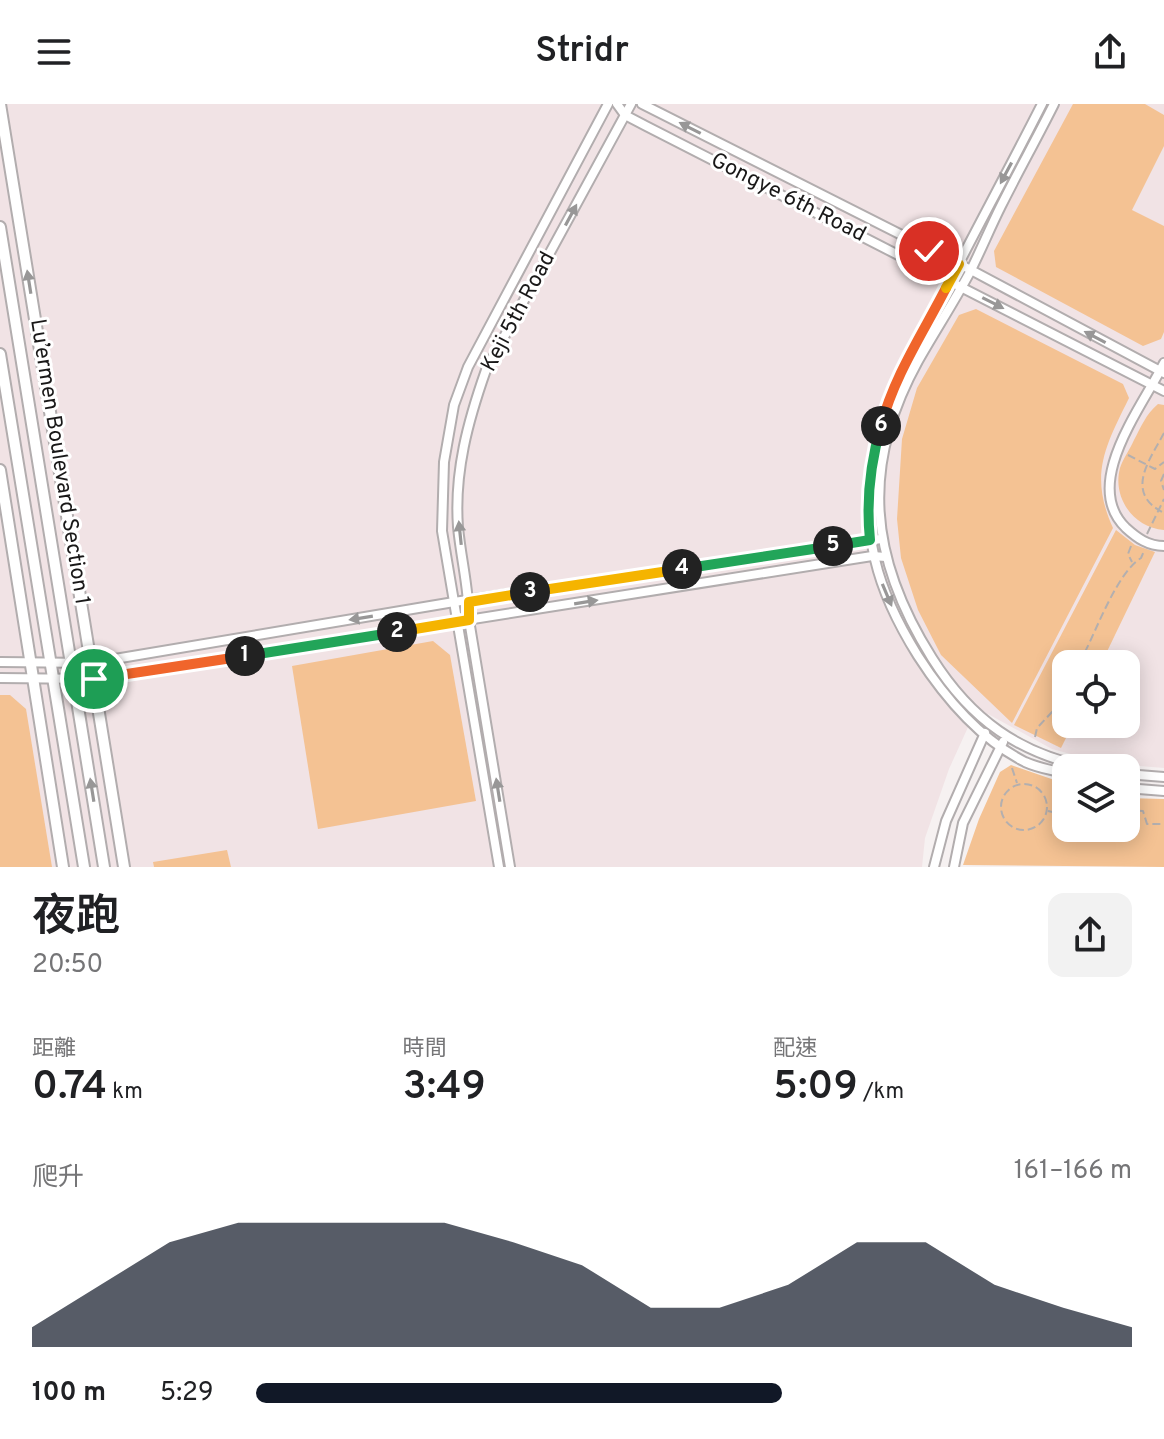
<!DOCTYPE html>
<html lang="zh-TW">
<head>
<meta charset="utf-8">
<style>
  :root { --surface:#fff; --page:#f2f2f2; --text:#202124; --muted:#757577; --accent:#111827 }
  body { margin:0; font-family:Overpass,"Noto Sans TC",sans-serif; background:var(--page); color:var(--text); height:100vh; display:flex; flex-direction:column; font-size:30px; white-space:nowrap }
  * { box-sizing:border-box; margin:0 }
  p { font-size:26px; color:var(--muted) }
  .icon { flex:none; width:44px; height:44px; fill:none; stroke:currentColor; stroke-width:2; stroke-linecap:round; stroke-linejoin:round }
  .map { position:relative; height:763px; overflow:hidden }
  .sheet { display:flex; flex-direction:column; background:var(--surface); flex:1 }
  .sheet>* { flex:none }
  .fabs { position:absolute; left:1052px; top:546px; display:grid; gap:16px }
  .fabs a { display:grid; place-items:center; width:88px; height:88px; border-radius:16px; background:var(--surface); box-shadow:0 4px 20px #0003; font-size:40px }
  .pin { position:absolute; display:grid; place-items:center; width:68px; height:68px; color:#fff; margin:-34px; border:4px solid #fff; border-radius:50%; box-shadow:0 2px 8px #0007 }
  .km { position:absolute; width:40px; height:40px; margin:-20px; border-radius:50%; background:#222; color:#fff; font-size:22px; line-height:40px; text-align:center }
  .round { display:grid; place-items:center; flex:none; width:84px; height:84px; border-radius:16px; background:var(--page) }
  .overview { display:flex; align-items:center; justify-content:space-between; height:136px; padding:0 32px }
  h1 { font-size:44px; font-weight:600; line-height:60px }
  .metrics { display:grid; grid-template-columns:repeat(3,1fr); gap:12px; height:136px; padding:8px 32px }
  .metrics div { display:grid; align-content:center }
  .metrics b { font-size:40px; font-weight:600 }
  .metrics small { font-size:22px; font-weight:400 }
  .metrics p { font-size:22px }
  .chart { height:224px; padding:16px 32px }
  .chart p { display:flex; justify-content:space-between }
  .chart svg { width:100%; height:144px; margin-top:8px; fill:var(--accent); opacity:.7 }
  ul { padding:0 32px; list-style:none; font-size:26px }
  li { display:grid; grid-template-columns:128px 96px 1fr; align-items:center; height:60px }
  li i { height:20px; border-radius:10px; background:var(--accent) }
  header { display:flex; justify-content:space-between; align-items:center; height:104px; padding:0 32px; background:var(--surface); font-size:36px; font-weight:600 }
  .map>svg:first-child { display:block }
</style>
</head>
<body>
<header><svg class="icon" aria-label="menu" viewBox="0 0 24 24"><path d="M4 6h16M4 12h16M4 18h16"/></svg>Stridr<svg class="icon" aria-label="share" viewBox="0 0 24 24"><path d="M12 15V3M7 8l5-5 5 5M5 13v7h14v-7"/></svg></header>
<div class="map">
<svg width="1164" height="763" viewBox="0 0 1164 763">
  <rect width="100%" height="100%" fill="#f6f1f1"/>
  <path fill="#f1e3e5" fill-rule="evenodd" d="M0,0H1164V664L1104,659L1052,645L988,610L969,621L949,665L925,734L922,763H0ZM1066,560H1126V620H1066Z"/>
  <g fill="#f4c293">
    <path d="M1073,0H1145L1164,11V42L1132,106L1164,122V228L1161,235L1143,242L996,163L994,147Z"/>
    <path d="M976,205L1123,280L1129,294C1105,343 1089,371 1113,424L1012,619L941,551L918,506L901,454L897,415L902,335L917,284L959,211Z"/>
    <path d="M1158,300L1164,301V426C1134,424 1112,394 1120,364C1123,355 1130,345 1134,336C1141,323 1146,310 1158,300Z"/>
    <path d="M1116,426L1135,441L1155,448L1101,560H1066V620H1073L1061,644L1014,621Z"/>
    <path d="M433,537L450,551L476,697L318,725L292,562Z"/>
    <path d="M0,591H10L26,605L52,763H0Z"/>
    <path d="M1011,661L1066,680V724H1126V694L1164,695V763L963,761L979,715L1000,668Z"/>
    <path d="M227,746L231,763H154L153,758Z"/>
  </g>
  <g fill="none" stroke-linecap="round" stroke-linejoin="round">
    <defs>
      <g id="minor">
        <path d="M617,0L625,11L646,22L1164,287"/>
        <path d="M642,0L971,166L1164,269"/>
        <path d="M1042,0C1008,67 972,133 938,200C921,232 902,263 888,297C881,314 878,333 874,350C860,429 876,485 918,552C945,594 980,635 1025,658C1038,664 1053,666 1066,670"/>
        <path d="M1054,0C1037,34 1018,68 1001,102C990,124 981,146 970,168C954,198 935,227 918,257C860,362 869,454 932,554C971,616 1019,650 1091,664"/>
        <path d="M1164,259C1143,302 1080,380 1126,424C1137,434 1148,442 1164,442"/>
        <path d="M0,558L91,559L454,498L881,435"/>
        <path d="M0,574L94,575L872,452L886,453"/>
        <path d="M1126,670L1164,673"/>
        <path d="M1126,684L1164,687"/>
        <path d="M499,763L442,427L444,358L454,301L468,263L608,0"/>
        <path d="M510,763L469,516C469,485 461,455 458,423C454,368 468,317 486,266L631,0"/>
        <path d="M934,763L946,717L985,629"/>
        <path d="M954,763L963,719L1003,638"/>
      </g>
      <g id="tertiary">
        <path d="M0,0L124,763"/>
        <path d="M0,123L104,763"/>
        <path d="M0,250L84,763"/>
        <path d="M0,366L63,763"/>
      </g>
    </defs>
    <use href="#minor" stroke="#b2adae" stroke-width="12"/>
    <use href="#tertiary" stroke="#b2adae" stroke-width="14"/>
    <g stroke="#b3afaf" stroke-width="2" stroke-dasharray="8 4" stroke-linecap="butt">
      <path d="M1164,329C1149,357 1124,389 1164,409"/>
      <path d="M1128,351L1155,365L1164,358"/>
      <path d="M1164,370L1161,377L1164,386"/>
      <path d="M1147,430L1164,395"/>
      <path d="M1131,442L1128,450L1132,458"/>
      <path d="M1083,560L1085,548C1098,522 1118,468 1141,454L1144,447"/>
      <path d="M1035,633L1037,624L1052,608L1066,582"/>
      <path d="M1012,664L1017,679"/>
      <circle cx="1024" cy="703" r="23"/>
      <path d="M1126,706L1143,707L1147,720H1164"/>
      <path d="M1048,707L1066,711"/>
    </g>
    <use href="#minor" stroke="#fff" stroke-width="8"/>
    <use href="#tertiary" stroke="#fff" stroke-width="10"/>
  </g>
  <defs><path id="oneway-solid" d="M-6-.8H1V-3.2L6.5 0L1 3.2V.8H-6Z" transform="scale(2)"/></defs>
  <g fill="#989797">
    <use href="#oneway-solid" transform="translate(690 24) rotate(-153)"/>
    <use href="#oneway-solid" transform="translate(1006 69) rotate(118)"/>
    <use href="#oneway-solid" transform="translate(571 111) rotate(-62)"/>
    <use href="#oneway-solid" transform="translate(29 178) rotate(-99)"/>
    <use href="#oneway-solid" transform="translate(993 199) rotate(27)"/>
    <use href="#oneway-solid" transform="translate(1095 233) rotate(-152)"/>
    <use href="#oneway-solid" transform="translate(460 429) rotate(-96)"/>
    <use href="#oneway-solid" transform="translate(887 491) rotate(67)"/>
    <use href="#oneway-solid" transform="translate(586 498) rotate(-9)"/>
    <use href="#oneway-solid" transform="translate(361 514) rotate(171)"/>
    <use href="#oneway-solid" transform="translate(92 686) rotate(-99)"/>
    <use href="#oneway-solid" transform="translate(498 686) rotate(-99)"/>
  </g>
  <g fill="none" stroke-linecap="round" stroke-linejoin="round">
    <defs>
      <path id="split-1" d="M94,575L245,552"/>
      <path id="split-2" d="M245,552L397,528"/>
      <path id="split-3" d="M397,528L469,516V498L530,488"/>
      <path id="split-4" d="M530,488L682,465"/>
      <path id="split-5" d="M682,465L833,442"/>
      <path id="split-6" d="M833,442L870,436C866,397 870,360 881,322"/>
      <path id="split-7" d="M881,322C894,272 923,229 946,184"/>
      <path id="split-8" d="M929,147L959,160L946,184"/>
    </defs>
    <use href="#split-1" stroke="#fff" stroke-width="16"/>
    <use href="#split-2" stroke="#fff" stroke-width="16"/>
    <use href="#split-3" stroke="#fff" stroke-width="16"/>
    <use href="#split-4" stroke="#fff" stroke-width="16"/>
    <use href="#split-5" stroke="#fff" stroke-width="16"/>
    <use href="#split-6" stroke="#fff" stroke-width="16"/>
    <use href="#split-7" stroke="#fff" stroke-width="16"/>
    <use href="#split-8" stroke="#fff" stroke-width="16"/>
    <use href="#split-1" stroke="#f0652b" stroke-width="10"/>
    <use href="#split-2" stroke="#22a559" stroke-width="10"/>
    <use href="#split-3" stroke="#f5b400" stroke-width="10"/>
    <use href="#split-4" stroke="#f5b400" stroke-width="10"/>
    <use href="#split-5" stroke="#22a559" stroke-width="10"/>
    <use href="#split-6" stroke="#22a559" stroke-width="10"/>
    <use href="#split-7" stroke="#f0652b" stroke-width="10"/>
    <use href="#split-8" stroke="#f5b400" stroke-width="10"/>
  </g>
  <g text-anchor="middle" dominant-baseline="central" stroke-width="6" stroke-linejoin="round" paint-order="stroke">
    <g font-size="22" fill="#191818" stroke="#fff">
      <text transform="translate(788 94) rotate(27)">Gongye 6th Road</text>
      <text transform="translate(519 208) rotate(-62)">Keji 5th Road</text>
      <text transform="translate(59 358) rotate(81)">Lu’ermen Boulevard Section 1</text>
    </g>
  </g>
</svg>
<div class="fabs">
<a><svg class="icon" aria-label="locate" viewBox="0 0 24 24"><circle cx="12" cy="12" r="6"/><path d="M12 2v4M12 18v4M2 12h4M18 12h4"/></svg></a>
<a><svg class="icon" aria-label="layers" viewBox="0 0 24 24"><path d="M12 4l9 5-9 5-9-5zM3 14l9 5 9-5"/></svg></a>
</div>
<div class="pin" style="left:94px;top:575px;background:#1e9e55"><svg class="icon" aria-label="arrive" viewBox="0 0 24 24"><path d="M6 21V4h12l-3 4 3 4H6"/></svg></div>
<div class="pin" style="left:929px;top:147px;background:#d93025"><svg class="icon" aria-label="check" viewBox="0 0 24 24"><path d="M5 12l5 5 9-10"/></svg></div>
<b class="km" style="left:245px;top:552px">1</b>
<b class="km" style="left:397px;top:528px">2</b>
<b class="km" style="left:530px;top:488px">3</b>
<b class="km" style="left:682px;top:465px">4</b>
<b class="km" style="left:833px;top:442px">5</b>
<b class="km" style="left:881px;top:322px">6</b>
</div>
<section class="sheet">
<div class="overview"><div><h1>夜跑</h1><p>20:50</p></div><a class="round"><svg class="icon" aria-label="share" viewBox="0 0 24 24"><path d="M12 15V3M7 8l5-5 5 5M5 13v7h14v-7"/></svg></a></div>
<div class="metrics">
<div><p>距離</p><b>0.74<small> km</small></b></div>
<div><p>時間</p><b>3:49</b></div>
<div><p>配速</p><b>5:09<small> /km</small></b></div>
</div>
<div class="chart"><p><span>爬升</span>161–166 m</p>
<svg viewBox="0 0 160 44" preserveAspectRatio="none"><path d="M0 44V38L10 25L20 12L30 6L40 6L50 6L60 6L70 12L80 19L90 32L100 32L110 25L120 12L130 12L140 25L150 32L160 38V44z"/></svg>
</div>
<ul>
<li><b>100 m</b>5:29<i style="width:60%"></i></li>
</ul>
</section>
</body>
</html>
